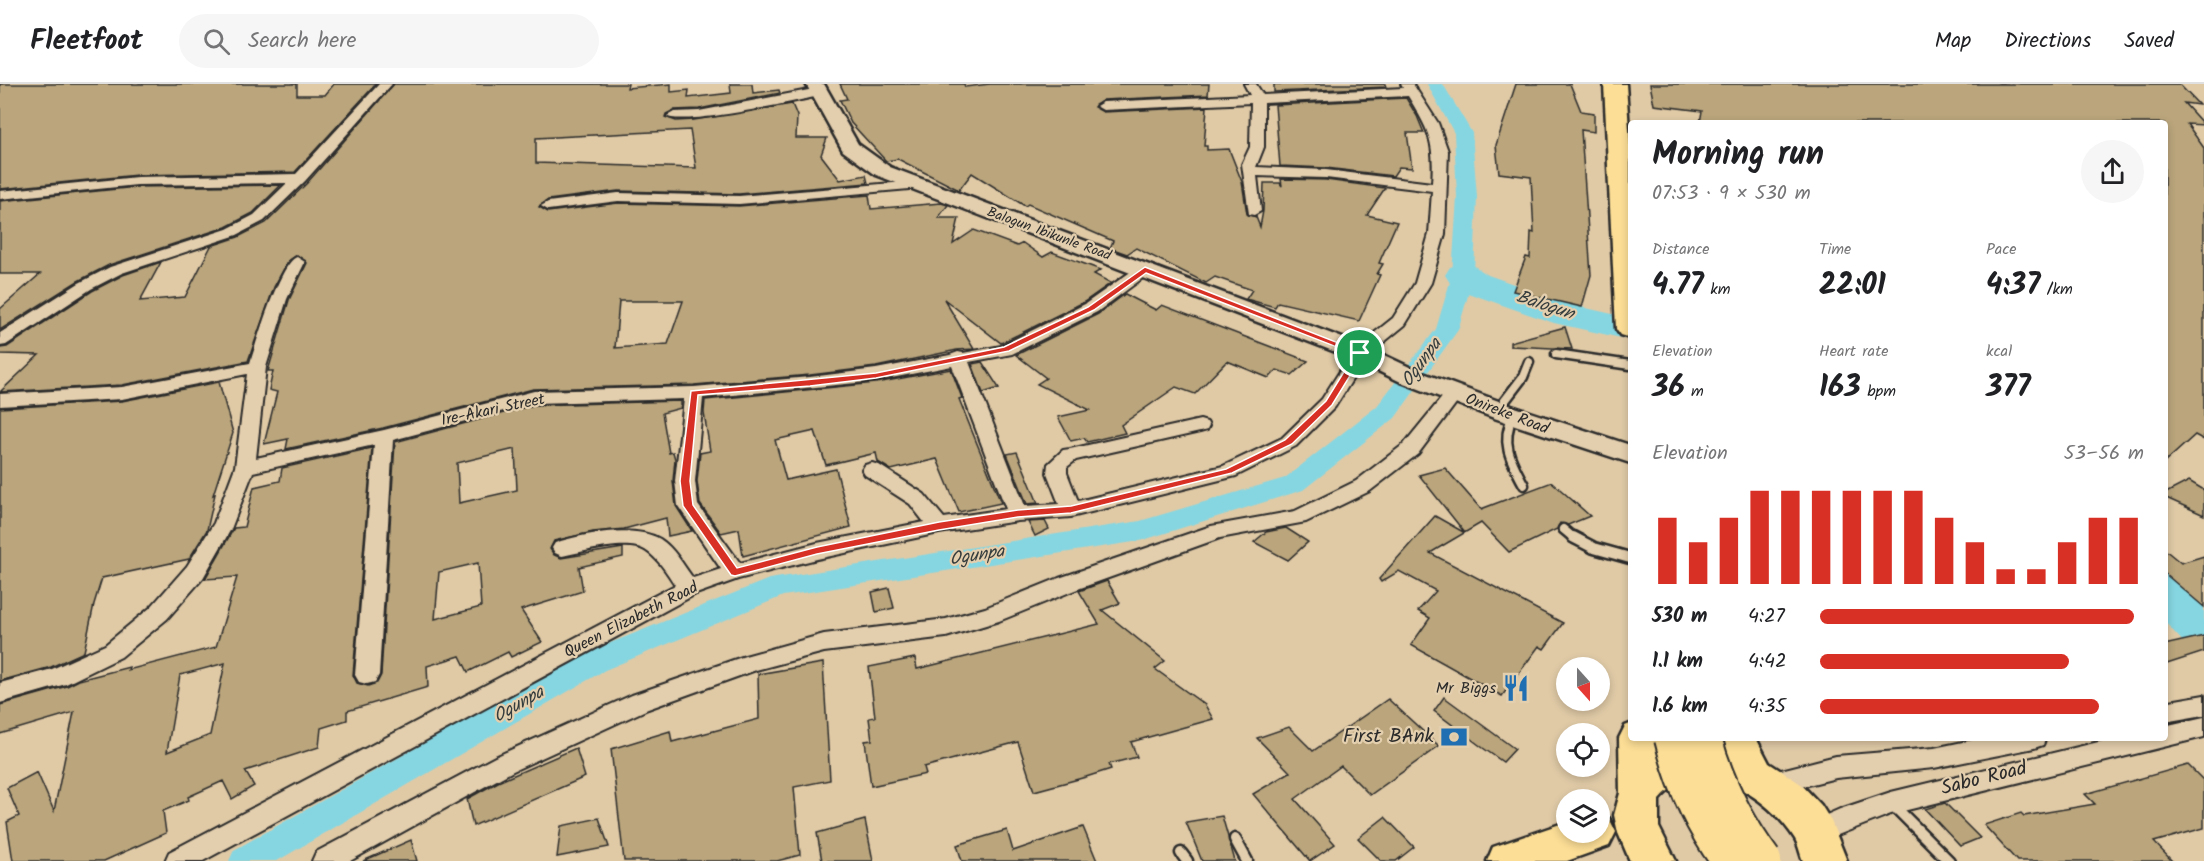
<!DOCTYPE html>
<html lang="en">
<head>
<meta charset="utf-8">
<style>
  :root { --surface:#fff; --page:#f6f6f6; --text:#202124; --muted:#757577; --line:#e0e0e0; --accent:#d93025 }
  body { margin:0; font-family:Kalam,sans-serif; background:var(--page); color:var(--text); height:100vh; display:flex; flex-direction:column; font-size:22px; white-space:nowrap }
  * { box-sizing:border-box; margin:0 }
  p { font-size:20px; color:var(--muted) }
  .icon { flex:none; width:33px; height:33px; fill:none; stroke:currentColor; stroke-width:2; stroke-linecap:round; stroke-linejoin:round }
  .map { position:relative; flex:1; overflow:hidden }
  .side { position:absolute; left:1628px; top:36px; width:540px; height:621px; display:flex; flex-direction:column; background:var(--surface); border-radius:6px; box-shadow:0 3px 9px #0003 }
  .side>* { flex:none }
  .needle { width:39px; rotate:159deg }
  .buttons { position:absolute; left:1556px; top:573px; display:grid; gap:12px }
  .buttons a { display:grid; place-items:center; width:54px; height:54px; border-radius:50%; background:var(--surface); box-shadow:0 3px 9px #0003; font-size:30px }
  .pin { position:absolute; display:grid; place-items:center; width:51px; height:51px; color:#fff; margin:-26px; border:3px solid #fff; border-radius:50%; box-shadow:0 2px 6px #0007 }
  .round { display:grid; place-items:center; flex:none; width:63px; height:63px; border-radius:32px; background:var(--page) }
  .summary { display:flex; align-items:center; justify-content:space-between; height:102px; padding:0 24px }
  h1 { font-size:33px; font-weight:600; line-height:45px }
  .metrics { display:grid; grid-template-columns:repeat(3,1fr); gap:9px; height:102px; padding:6px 24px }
  .metrics div { display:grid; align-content:center }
  .metrics b { font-size:30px; font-weight:600 }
  .metrics small { font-size:16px; font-weight:400 }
  .metrics p { font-size:16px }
  .chart { height:168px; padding:12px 24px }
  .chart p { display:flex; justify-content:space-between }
  .chart svg { width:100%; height:108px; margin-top:6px; stroke:var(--accent); stroke-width:6 }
  ul { padding:0 24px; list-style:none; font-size:20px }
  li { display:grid; grid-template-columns:96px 72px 1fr; align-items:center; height:45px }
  li i { height:15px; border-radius:8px; background:var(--accent) }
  header { display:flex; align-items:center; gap:36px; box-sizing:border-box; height:84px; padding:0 30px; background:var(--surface); border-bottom:2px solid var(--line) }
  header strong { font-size:28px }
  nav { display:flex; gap:33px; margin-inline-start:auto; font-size:21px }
  .search { width:420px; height:54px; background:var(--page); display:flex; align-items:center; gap:15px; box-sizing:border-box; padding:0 21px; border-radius:33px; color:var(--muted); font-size:22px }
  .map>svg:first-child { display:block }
</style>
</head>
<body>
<header>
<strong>Fleetfoot</strong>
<div class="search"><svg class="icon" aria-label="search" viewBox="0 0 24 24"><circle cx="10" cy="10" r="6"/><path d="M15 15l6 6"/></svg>Search here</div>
<nav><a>Map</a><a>Directions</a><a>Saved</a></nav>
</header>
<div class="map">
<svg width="2204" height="777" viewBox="0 0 2204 777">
  <rect width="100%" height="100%" fill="#e0caa6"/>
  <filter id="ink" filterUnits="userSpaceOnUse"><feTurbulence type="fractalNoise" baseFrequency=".0167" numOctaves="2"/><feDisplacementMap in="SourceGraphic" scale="12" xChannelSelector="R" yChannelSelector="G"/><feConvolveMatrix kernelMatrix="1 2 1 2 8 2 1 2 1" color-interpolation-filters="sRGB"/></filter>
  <g filter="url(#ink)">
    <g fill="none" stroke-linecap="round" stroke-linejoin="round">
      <path fill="#86d6e1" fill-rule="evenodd" d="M1427,0H1443L1472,49L1477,113L1474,191L1458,246L1395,334L1303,406L1140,457L783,512L605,586L277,777H229L234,766L583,570L769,495L1140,437L1285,394L1377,322L1436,245L1452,191L1457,113L1454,49Z"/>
      <g fill="#86d6e1" fill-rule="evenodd">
        <path d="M1463,180L1476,183L1488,191L1577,222L1630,234V256L1554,239L1462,207L1450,199L1445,191L1450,183Z"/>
        <path d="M2164,487L2181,492L2204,516V566L2186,561L2164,537Z"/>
      </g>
    </g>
    <g fill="#baa57c" stroke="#2b2b2b" stroke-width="1.5" fill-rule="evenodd">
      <path d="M0,0H297V11H325L334,0H376L295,88L137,91L0,105Z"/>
      <path d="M394,0H628L627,4L671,0V8L689,6L688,14L731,9L730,0H752L753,9L779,6L780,9L699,25L674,26L666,30L665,33L676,37L694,36L792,20L797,32L796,54H827L821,71L840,96L866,91L868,99L739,110L618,107L548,116L539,123L548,128L618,119L739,122L869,111L871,125L941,119L948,121L938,134H959L953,160L974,146L1017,162L1023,159L1043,173L1052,168L1101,186L1094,190L1111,199L1084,218L1001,259L944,215L974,265L957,266L876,283L810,291L694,301L533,305L383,344L286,365L288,355L264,360L277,308L269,306L273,287H268L289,216L307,179L297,171L288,177L274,203L248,277L122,301L0,308L39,271L0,270V264L7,263L92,207L123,191L161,178L140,217L185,213L211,162L238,153L266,139L307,99ZM690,46L696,84L536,79V54ZM619,217H683L668,260L615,264Z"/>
      <path d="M840,0H964L965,3L990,0H1209L1208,11L1103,16L1094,23L1103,28L1207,23L1204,62H1207V66L1229,65L1242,98L1247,130L1256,133L1260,143L1263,127L1264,99H1280L1282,102L1281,95L1326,96L1385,104L1367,131L1397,138L1379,179L1383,180L1377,190L1380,191L1359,237L1278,218L1275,223L1246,215L1252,206L1215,193L1206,199L1136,164L1127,170L1110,164L1113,157L1028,120L1025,122L972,89L959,106L898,75L886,77L851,39L840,16L847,15Z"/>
      <path d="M1274,0H1385L1386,3L1274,8Z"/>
      <path d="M1516,0H1570L1581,27L1594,29V48L1581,46L1591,191L1582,223L1513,207L1526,173L1530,174L1531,148L1534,149L1531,93L1499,89L1496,61Z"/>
      <path d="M1650,0H2179L2199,21L2184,19L2204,41L2187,40L2204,64V356L2195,351L2164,379V39H1700L1702,27L1654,21Z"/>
      <path d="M1406,14L1417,32L1424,49H1407L1412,84L1399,83L1393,92L1326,84L1280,82L1275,21Z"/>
      <path d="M281,101L253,129L226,143L109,181L78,197L0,246V225L40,190H0V117L137,103Z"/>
      <path d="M1125,210L1156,226L1162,221L1308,277L1292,291L1277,286L1269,294L1227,277L1195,310L1176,303L1121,341L1125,349L1087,358L1084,354L1071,357L1058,333L1090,326L1037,300L1046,294L1016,271L1098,230Z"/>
      <path d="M1565,243L1572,265L1510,262V258Z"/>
      <path d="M982,278L999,304L983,309L972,280Z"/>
      <path d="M951,285L962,314L959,315L1001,419L959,428L937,375L891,386L878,378L876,369L826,381L815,347L775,356L786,396L836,385L851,443L743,472L739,445L721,449L700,420L697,397L700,369L710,367L704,329L705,316L876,299Z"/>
      <path d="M219,298L233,349L213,411L215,410L207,446L189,475L102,494L94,520L84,568L51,583L0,597V324L122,317Z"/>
      <path d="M681,317V324L662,329L669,369L673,368L675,375L673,397L676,422L692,447L668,452L666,434L624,445L593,448L554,457L550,465L554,471L561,474L623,464V473L579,483L583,507L521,526L542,558L511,573L508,568L468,588L460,572L427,582L428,603L347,627V636L321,644L319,663L245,687L254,702L232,715L223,697L188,713L189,716L163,727L166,749L104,777H13L7,738L19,732L7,704L37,688L54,727L74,628L0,650V621L67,602L79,596L129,583L128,586L216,563L237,493L205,495L234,444L244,443L254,403L280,397L282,384L372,364L353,591L357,599L368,602L377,599L381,591L395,358L534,321ZM515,365L517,406L459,419L457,379ZM478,479L481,523L435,535L439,488ZM225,579L210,651L167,668L180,591Z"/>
      <path d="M1017,368L1038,419L1027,420L1007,370Z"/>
      <path d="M1445,384L1481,425L1552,398L1590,432L1568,441L1560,439L1557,445L1509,468L1481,439L1430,469L1563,539L1544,565L1539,562L1502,612L1411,561L1430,534L1418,527L1436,507L1399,487L1381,498L1379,495L1435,432L1465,449L1419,391Z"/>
      <path d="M2189,397L2204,406V431L2164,413V410Z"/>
      <path d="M1045,437L1049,445L1035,452L1028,438Z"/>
      <path d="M1286,444L1308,458L1288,476L1254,458L1266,448Z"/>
      <path d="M2164,465L2181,479L2204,472V523L2164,489Z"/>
      <path d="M1107,497L1120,519L1102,526L1165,577L1155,585L1205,621L1213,635L1131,658L1137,673L1109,680L1111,685L1086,693L1034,707L1018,658L924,683L926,690L871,702L865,657L872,656L869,634L875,633L869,583L915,574L917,585L1099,540L1079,507Z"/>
      <path d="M889,504L894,524L876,528L872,508Z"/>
      <path d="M2204,552V568L2164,581V561Z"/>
      <path d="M823,579L830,696L794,703L800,771L777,777H624L611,665L670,647L672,658L759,635L758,590Z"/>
      <path d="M1444,613L1515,665L1503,678L1483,664L1434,627Z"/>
      <path d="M1388,615L1439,662L1370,711L1341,682L1295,715L1335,760L1310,777L1253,710L1290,688L1257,654L1289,643L1313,667Z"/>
      <path d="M576,664L585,693L473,742L467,715L498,698Z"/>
      <path d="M2188,681L2204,697V744L2154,758L2172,777H2017L1984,741L2021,729L2024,732L2095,720L2085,710Z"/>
      <path d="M1945,719L1980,754L1960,762L1925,725Z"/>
      <path d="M1222,732L1235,777H1202L1186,738Z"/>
      <path d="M1385,733L1414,763L1396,777H1381L1358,754Z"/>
      <path d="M599,734L609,763L557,773L561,742Z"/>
      <path d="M865,736L873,777H822L817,749Z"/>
      <path d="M1083,743L1097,777H962L957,761L1007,746L1013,767Z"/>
      <path d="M411,756L417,777H363Z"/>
    </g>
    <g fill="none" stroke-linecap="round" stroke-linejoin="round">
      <defs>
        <g id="lane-far1">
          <path d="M1556,270L1630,281"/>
          <path d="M1497,327L1523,293L1529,278"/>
          <path d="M1513,332C1500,358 1511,377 1524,401"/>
          <path d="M1563,445L1575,455"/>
        </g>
        <g id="lane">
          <path d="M1573,453L1594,464L1630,474"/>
          <path d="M1893,721L1949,777"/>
          <path d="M1235,755L1247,777"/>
          <path d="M1181,769L1187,777"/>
        </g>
        <g id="street">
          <path d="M379,0H392L305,97L264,137L237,151L122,189L91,205L6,261L0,262V249L79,199L110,183L227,145L254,131L287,99L137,101L0,115V107L137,93L296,90Z"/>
          <path d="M1244,0H1256L1263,11L1403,4L1401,0H1413L1438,39L1448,67L1445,150L1431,199L1405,241L1367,272L1335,323L1296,362L1236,392L1071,433L1018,437L939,449L817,475L738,495L696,510L203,777H165L169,768L675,501C667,489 658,474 645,466C627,455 582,468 562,472L555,469L552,464L555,459C582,450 634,440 660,455C674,464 683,481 693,494L721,485L678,422L675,397L684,315L534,319L393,356L379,591L375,598L367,600L359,598L355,591L374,361L253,388L231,445L203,494L167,535L121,573L66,600L0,619V599L52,585L105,561L151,523L187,482L214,439L235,383L247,290L122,315L0,322V310L122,303L250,279C256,260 280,178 297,173L305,178L287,215L266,283L256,374L384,346L534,307L694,303L810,293L876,285L950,271L958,268L963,269L1001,262L1085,220L1139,182L1145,180L1153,185L1151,188L1097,228L1012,270L969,278L1025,422L1059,420L1047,389L1048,380L1063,366L1070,365L1200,336L1207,338L1209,342L1207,346L1200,348L1076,376L1067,383V389L1078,417L1223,382L1282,354L1322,315L1354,265L1393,234L1415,199L1429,150L1432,107L1326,94L1257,92L1261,127L1254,131L1249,130L1242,80L1250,63L1251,19L1103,26L1096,22L1103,18L1250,11ZM1408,12C1429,47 1435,57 1432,99L1326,86L1256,83L1264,63V19ZM952,282L1006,425L944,434L924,410L879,381L872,379L865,381L862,386L865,391L910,420L924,438L817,459L740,479L698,421L695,397L703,314L876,297Z"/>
          <path d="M819,4L824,5L825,8L824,11C802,16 679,43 667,32L674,28L699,27Z"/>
          <path d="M916,97L921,98L923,101L921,104L739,120L618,117L548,126L541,122L548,118L618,109L739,112Z"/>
          <path d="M1454,304L1460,306L1463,310L1418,370L1370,407L1306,438L1220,454L1075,506L999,537L946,553L824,568L756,586L648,625L513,687L350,777H312L316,768L495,673L632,611L745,572L824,550L946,535L985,524L1059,494L1211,442L1295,427L1356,397L1404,360L1448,306Z"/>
          <path d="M2204,611V631L2164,638V618Z"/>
          <path d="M2204,633V653L1891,730L1815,760L1806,756L1802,748L1806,740L1840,725L1891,708L2115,654H2164V642Z"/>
          <path d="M1982,654H2046L2043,661L2034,664L1934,684L1836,694L1769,711L1760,708L1757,700L1760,692L1769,689L1836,672L1934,664Z"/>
        </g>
        <path id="secondary" d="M806,0H824L858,60L890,83L1369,264L1418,287L1512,322L1630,361V379L1494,334L1401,298L1351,274L876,91L843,67Z"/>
        <g id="highway">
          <path d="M1604,0H1626L1630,62V254L1620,251L1616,245Z"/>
          <path d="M1630,640V654H1659L1660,669L1692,660L1718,661L1715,654H1756L1769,679L1801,700L1821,721L1831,737L1847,777H1803C1800,770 1799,762 1795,755C1769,713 1700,667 1659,716V743L1676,777H1630L1618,749L1614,731L1620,709L1619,654L1625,642Z"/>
          <path d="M1599,730L1609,734L1616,748L1609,762L1567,777H1487L1493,763L1566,738V748H1599Z"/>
        </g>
      </defs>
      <use href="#lane-far1" stroke="#2b2b2b" stroke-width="13"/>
      <use href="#lane" stroke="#2b2b2b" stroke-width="15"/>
      <use href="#street" stroke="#2b2b2b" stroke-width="4"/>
      <use href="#secondary" stroke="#2b2b2b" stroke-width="5"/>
      <use href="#highway" stroke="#2b2b2b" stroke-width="5"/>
      <use href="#lane-far1" stroke="#e3cead" stroke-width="8"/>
      <use href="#lane" stroke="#e3cead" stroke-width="10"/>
      <use href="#street" fill="#e3cead" fill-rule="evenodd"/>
      <use href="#secondary" fill="#e3cead" fill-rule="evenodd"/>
      <use href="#highway" fill="#fcde96" fill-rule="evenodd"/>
      <defs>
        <g id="primary-bridge">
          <path d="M1673,654C1684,700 1702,739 1730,777"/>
          <path d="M1703,654C1715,699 1735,739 1763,777"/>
        </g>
      </defs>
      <use href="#primary-bridge" stroke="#2b2b2b" stroke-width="40" stroke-linecap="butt"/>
      <use href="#primary-bridge" stroke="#fcde96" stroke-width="36"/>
    </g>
  </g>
  <path fill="#d93025" stroke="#fff" stroke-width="1.5" fill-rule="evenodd" d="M1145,183L1364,269L1332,321L1292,360L1232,389L1071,429L1018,433L939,446L817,470L735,492L731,491L683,422L680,397L691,307L876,289L1004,263L1088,223ZM1146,189L1355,270L1326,317L1285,356L1226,385L1071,422L1018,426L939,438L817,463L737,484L693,421L690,397L698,311L810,302L876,294L1009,267L1094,226Z"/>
  <defs>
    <symbol id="restaurant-bare" viewBox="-9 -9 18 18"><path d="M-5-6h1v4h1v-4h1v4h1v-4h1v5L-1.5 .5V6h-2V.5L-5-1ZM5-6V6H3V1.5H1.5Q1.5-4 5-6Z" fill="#1f6fb2" stroke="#e3cead" stroke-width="2.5" paint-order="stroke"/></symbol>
    <symbol id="bank-bare" viewBox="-9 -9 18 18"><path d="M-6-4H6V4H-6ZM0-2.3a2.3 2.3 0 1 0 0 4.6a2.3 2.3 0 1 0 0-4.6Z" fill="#1f6fb2" stroke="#e3cead" stroke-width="2.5" paint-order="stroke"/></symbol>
  </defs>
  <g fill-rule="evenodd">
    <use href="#restaurant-bare" x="1497" y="585" width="38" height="38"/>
    <use href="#bank-bare" x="1435" y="634" width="38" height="38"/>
  </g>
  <g text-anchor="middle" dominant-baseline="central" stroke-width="4.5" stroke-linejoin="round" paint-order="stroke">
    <g font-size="14" fill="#2b2b2b" stroke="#e3cead">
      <text transform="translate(1049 150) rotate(20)">Balogun Ibikunle Road</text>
    </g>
    <g font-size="16" fill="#2b2b2b" stroke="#e3cead">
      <text transform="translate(493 326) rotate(-12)">Ire-Akari Street</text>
      <text transform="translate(1507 330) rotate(21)">Onireke Road</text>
      <text transform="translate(631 536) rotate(-27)">Queen Elizabeth Road</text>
    </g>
    <g font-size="16" fill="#2b2b2b" stroke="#e3cead" text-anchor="end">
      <text x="1496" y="604">Mr Biggs</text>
    </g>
    <g font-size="18" font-style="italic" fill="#343c3d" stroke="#e3cead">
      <text transform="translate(1545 222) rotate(18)">Balogun</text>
      <text transform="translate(1422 279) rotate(-54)">Ogunpa</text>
      <text transform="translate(977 472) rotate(-9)">Ogunpa</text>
      <text transform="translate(519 621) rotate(-30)">Ogunpa</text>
    </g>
    <g font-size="20" fill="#2b2b2b" stroke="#e3cead" text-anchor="end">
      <text x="1434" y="653">First BAnk</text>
    </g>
    <g font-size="20" fill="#2b2b2b" stroke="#e3cead">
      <text transform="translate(1984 695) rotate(-14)">Sabo Road</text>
    </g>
  </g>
</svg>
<div class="buttons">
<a><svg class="needle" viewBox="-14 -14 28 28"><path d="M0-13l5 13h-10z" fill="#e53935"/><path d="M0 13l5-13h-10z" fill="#757577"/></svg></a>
<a><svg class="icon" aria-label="locate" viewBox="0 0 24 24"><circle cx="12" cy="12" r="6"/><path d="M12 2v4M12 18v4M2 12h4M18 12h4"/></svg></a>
<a><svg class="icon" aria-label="layers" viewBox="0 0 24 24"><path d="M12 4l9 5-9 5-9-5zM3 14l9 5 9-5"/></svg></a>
</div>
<div class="pin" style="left:1360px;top:269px;background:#1e9e55"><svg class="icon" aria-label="arrive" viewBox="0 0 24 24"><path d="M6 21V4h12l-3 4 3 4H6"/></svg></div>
<section class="side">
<div class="summary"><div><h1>Morning run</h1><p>07:53 · 9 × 530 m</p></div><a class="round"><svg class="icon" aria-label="share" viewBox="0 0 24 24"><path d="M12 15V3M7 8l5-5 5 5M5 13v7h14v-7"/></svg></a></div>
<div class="metrics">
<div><p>Distance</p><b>4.77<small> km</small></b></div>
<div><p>Time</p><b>22:01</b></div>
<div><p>Pace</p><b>4:37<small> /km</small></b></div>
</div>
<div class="metrics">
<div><p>Elevation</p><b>36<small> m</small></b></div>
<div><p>Heart rate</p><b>163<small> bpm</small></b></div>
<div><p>kcal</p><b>377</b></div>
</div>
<div class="chart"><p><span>Elevation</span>53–56 m</p>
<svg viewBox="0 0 160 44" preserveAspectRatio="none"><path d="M5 44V17M15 44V27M25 44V17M35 44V6M45 44V6M55 44V6M65 44V6M75 44V6M85 44V6M95 44V17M105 44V27M115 44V38M125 44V38M135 44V27M145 44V17M155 44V17"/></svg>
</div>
<ul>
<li><b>530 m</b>4:27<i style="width:97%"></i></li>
<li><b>1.1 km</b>4:42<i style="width:77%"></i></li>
<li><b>1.6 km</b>4:35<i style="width:86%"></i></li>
</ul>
</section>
</div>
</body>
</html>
